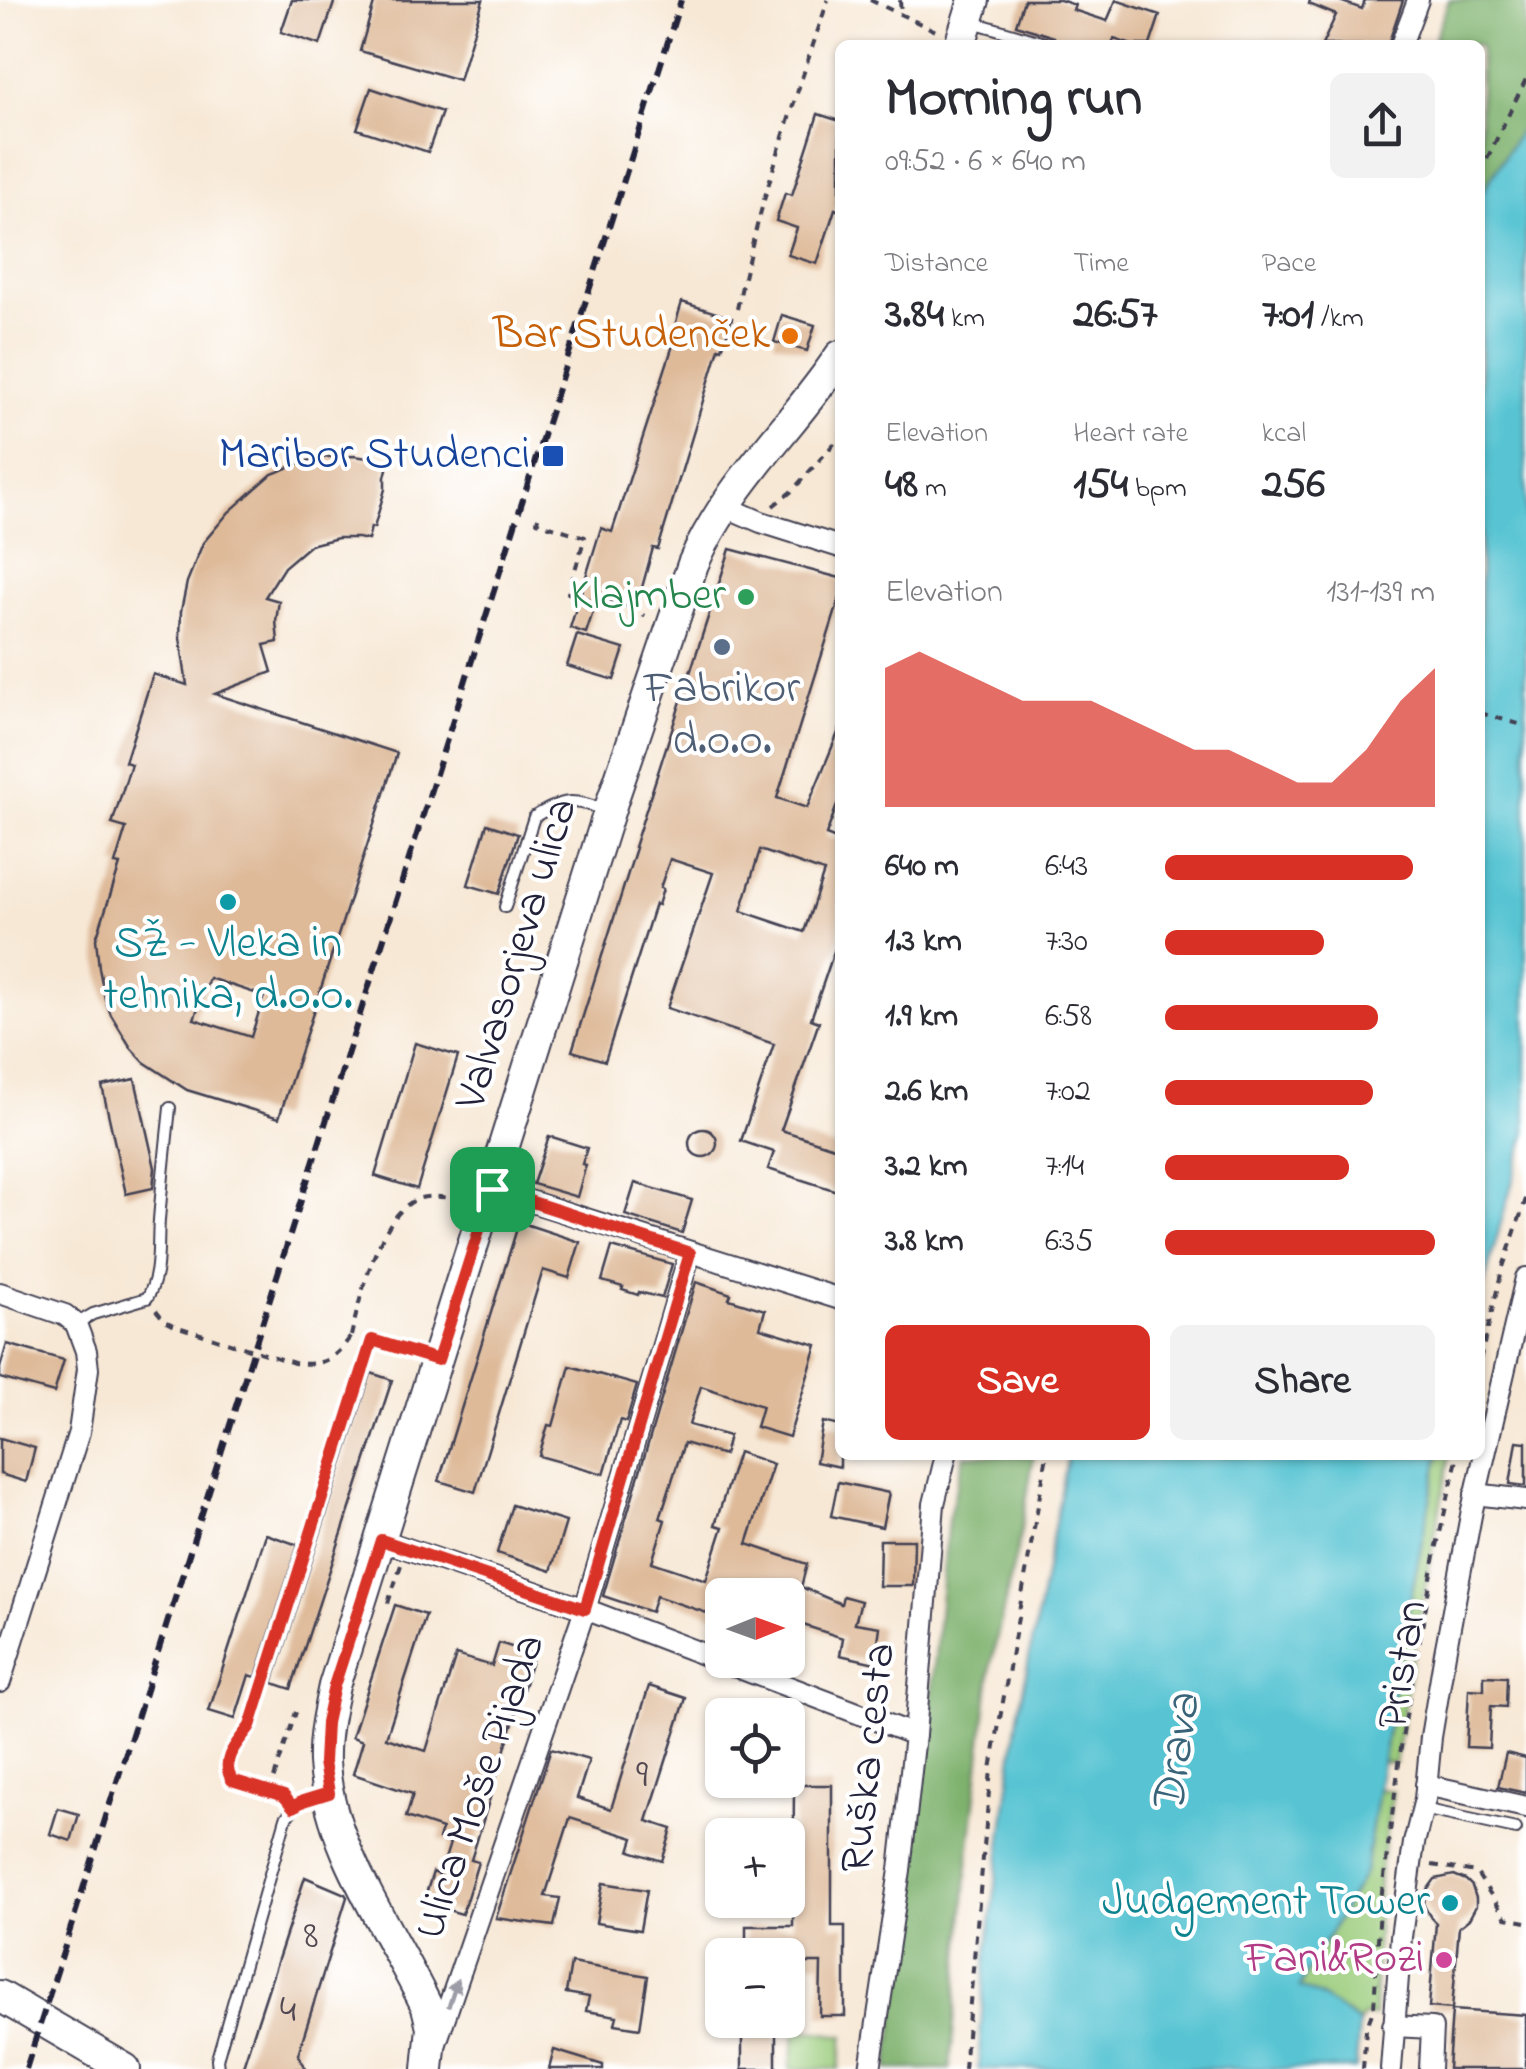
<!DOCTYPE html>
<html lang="en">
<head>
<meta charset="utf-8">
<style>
  :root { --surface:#fff; --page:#f2f2f3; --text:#2b2b33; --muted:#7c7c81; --accent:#d93025 }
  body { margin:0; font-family:"Indie Flower",sans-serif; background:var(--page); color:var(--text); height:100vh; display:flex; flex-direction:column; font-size:38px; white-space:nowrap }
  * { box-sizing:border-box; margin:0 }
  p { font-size:32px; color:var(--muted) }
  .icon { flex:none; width:55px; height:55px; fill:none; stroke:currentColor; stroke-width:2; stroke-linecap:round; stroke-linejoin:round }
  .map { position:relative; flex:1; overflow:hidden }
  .drawer { position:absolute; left:835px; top:40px; width:650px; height:1420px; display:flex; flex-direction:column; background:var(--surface); border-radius:15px; box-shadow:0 2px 8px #0004 }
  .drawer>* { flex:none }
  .needle { width:65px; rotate:89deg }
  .tools { position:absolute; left:705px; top:1578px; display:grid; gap:20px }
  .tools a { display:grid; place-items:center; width:100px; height:100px; border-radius:15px; background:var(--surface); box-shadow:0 2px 8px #0004; font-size:50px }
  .pin { position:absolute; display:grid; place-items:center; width:85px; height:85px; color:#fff; margin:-42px; border-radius:20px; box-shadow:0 5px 15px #0006 }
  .round { display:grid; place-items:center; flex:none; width:105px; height:105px; border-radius:15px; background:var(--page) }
  .headline { display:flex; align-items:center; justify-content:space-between; height:170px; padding:0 50px }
  h1 { font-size:55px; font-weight:700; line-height:75px }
  .stats { display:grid; grid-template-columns:repeat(3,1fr); gap:15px; height:170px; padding:10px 50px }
  .stats div { display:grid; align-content:center }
  .stats b { font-size:42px; font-weight:700 }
  .stats small { font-size:28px; font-weight:400 }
  .stats p { font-size:28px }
  .chart { height:280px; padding:20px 50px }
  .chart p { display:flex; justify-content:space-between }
  .chart svg { width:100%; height:180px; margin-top:10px; fill:var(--accent); opacity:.7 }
  .cta { display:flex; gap:20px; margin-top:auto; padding:20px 50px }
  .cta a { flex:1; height:115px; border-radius:15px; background:var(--accent); color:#fff; font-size:40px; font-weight:700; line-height:115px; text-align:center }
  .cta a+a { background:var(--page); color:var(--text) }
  ul { padding:0 50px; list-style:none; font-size:32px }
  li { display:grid; grid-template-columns:160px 120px 1fr; align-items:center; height:75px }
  li i { height:25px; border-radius:12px; background:var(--accent) }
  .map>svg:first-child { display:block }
</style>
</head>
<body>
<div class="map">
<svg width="1526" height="2069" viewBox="0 0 1526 2069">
  <rect width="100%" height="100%" fill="#fff"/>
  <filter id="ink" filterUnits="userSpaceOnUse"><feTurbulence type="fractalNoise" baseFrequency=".01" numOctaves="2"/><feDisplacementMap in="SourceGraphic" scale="20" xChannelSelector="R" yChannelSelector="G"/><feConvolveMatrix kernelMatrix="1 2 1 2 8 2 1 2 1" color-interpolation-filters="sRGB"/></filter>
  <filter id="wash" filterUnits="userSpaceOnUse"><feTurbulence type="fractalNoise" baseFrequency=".0048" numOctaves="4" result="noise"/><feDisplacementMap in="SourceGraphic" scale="40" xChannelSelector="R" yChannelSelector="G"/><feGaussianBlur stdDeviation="2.25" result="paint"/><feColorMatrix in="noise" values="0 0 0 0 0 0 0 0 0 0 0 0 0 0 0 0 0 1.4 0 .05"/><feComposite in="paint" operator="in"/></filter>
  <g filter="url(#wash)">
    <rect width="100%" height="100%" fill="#f7e8d5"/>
    <g fill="#9bcc7b" stroke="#5e775b" stroke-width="2.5">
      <path d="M1439,1455H1450L1412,1658L1395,1763L1383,1762L1399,1657Z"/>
      <path d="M1378,1789L1393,1791L1379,1874L1374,2016H1363L1359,2023L1345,2012L1298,1987L1365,1871Z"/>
      <path d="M796,2029L844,2036L839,2069H790Z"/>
    </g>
    <g fill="#7cb06b" stroke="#4f6953" stroke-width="2.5">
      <path d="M1449,0H1526V121L1480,196V45H1432Z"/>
      <path d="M964,1455H1034L1020,1537L991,1664L969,1855L950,2069H888L923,1781L948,1520Z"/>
    </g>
    <g fill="#59c4d3" stroke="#3e7387" stroke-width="2.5">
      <path d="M1526,121V1134L1480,1298V196Z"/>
      <path d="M1068,1455H1439L1399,1657L1365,1871L1299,1987L1320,1996L1359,2023L1356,2069H978L985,1966L1018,1716Z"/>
    </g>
    <g id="blocks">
      <g fill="#deba99" fill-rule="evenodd">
        <path d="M292,0H335L320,45L281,32Z"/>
        <path d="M375,0H483L459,80L360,51Z"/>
        <path d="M1024,0H1060L1075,5L1073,10L1107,21L1116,0L1160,15L1150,45H1132L1114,39L1112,45H1060L1054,37L1016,25Z"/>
        <path d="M1310,0H1337L1362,9L1365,0H1403L1388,45H1322L1336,15L1309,4Z"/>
        <path d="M371,88L442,112L428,152L357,129Z"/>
        <path d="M818,114L840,121V211L835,209L817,264L788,255L797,228L776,221L785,193L792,195Z"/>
        <path d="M682,302L732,318L722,349L719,348L658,549L653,548L636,609L598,597L586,633L570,628L601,528L612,532L677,333L673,332Z"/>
        <path d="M782,315L815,325L807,351L774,342Z"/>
        <path d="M354,456L389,461L385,477V489L374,528L371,527L368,540L358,538H338L310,545L284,567L265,597L279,601L276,621L278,642L264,645L272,672L215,694L397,753L279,1118L187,1090L144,1062L131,1048L111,1015L105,999L99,968L96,939L120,865L115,864L126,828L112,824L131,764L125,762L153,674L187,685L180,638L181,611L187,582L203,543L229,512L272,474L303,462L328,457ZM209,978L264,996L251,1037L194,1019Z"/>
        <path d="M730,549L840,578V597L777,798L807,808L840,728V806L837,805L826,835L836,839L837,834H840V934L811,1019L819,1022L781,1130L840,1149V1192L768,1169L774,1152L741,1141L774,1044L667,1008L713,873L670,859L660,888L663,889L658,905L655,904L605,1061L572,1051L636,848L634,847ZM760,850L824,872L804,932L741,911Z"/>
        <path d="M577,635L624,649L614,680L567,666Z"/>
        <path d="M487,824L518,834L499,894L468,885Z"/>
        <path d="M415,1043L458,1056L417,1189L375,1176Z"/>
        <path d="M135,1079L155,1168L153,1188L126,1194L102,1086Z"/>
        <circle cx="703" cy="1143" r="14"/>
        <path d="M549,1136L587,1148L582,1164L586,1165L577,1197L533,1184Z"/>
        <path d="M635,1183L692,1200L682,1233L625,1215Z"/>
        <path d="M519,1222L580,1242L569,1278L543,1270L475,1492L439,1481Z"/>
        <path d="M612,1247L672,1264L662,1298L639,1292L638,1295L622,1290L623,1287L602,1281Z"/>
        <path d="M696,1282L731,1294L729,1299L765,1310L760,1328L817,1345L789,1437L756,1427L762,1406L701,1386L689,1425L729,1436L724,1455L684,1443L660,1518L665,1520L652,1562L706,1580L723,1527L715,1525L738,1452L773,1464L747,1544L807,1564L801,1587L841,1604L843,1596L861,1601L855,1623L880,1627L875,1663L840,1655L843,1638L788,1620V1595H722V1618L656,1596L651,1612L603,1596Z"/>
        <path d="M7,1344L64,1360L54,1393L0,1378V1368Z"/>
        <path d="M570,1366L637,1385L626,1422L620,1420L604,1474L539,1456L548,1425L553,1426Z"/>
        <path d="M371,1373L392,1380L291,1689L273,1683Z"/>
        <path d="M823,1422L840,1426V1467L816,1462Z"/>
        <path d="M0,1438L35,1448L26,1482L0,1474Z"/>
        <path d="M1517,1441L1526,1442V1486L1510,1484Z"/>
        <path d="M838,1482L889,1493L882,1527L831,1516Z"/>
        <path d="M512,1505L566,1522L551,1571L497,1553Z"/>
        <path d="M266,1534L298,1545L256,1677L249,1675L235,1719L209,1711Z"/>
        <path d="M880,1540H914L913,1586H879Z"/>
        <path d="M395,1605L426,1615L386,1738L426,1751L456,1655L492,1666L499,1643L534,1654L471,1860L478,1862L462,1914L423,1903L433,1872L440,1875L450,1843L439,1839L442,1829L406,1817L413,1794L353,1774L363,1741L352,1737Z"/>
        <path d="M1484,1676L1507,1677L1506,1707L1491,1706L1489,1748L1466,1747L1469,1689L1484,1690Z"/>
        <path d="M649,1686L686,1698L647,1821L672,1829L662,1861L630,1851L634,1838L570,1818L545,1896L560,1898L554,1926L496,1918L551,1749L589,1760L577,1798L611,1809Z"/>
        <path d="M1506,1753L1526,1758V1793L1498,1787Z"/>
        <path d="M794,1785H832V1926H845V2016H820L821,1963H788V1955H746V1926H793Z"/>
        <path d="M58,1808L79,1814L71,1841L50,1834Z"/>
        <path d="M1454,1875L1466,1880L1472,1886L1476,1898V1906L1469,1919L1459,1927L1452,2009L1429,2007L1436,1923L1431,1918L1424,1906L1425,1893L1435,1879Z"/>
        <path d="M305,1877L345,1894L347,1897L298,2054L306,2069H242Z"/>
        <path d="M603,1883L647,1890L640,1930L596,1923Z"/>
        <path d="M571,1963L648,1976L640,2028L615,2024L617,2016L586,2011L589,1997L566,1993Z"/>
        <path d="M1452,2010L1526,2015V2069H1448Z"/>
        <rect x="742" y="2020" width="34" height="49"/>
        <path d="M554,2050L603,2065V2069H549Z"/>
      </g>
    </g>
  </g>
  <g filter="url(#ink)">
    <use href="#blocks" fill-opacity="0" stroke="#424052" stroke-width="2.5"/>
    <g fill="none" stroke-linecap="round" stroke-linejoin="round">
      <defs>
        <g id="lane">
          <path d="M969,21L1051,45"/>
          <path d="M505,907L534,817C563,799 572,798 604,810"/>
          <path d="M76,1324L93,1314L147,1298C161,1275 157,1247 159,1220C162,1183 166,1145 170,1108"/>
          <path d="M293,1807L284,1795L231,1779C219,1759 238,1743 250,1726L372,1340L431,1358"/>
          <path d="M1423,1809L1516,1829"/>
          <path d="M218,2069L217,2059L286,1818C296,1803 307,1800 323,1795"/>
        </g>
        <g id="street">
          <path d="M1401,45L1418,0"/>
          <path d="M724,506L761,522L840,547"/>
          <path d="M491,1189L840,1299"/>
          <path d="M0,1293L65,1315L76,1324L86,1351L88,1369L79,1432L0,1682"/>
          <path d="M1475,1494L1526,1500"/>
          <path d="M381,1540L585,1609L915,1735"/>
          <path d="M1426,1785L1526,1807"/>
          <path d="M1393,2026L1432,2028L1430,2069"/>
          <path d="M436,2043L585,1609L690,1253"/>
          <path d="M870,2069L900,1870L915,1735L934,1504L946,1455"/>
          <path d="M1391,2069L1401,1937L1414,1843L1425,1799L1431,1737L1445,1653L1472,1510L1526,1278"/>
        </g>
        <g id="secondary">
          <path d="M960,45L974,0"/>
          <path d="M0,1996L125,2069"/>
          <path d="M428,2069L432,2027L427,2007C391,1931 328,1847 324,1762C323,1736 329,1710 334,1686L613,799L693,564C727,485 793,426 840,356"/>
        </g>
      </defs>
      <use href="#lane" stroke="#424052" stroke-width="14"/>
      <use href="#street" stroke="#424052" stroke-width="24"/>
      <use href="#secondary" stroke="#424052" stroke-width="34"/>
      <g stroke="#424052" stroke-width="4" stroke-dasharray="8 8" stroke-linecap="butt">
        <path d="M870,0L938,32"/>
        <path d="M900,0L901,15"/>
        <path d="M1480,173L1526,79"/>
        <path d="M737,309C759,203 794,102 828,0"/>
        <path d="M773,506L792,491L840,437"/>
        <path d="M538,517L537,522L585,537L568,593L645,616"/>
        <path d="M1480,713L1526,726"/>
        <path d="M156,1310L165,1321L175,1326L294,1363C323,1366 334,1360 351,1336L357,1337"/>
        <path d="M351,1336C360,1298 378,1216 417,1199C429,1195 444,1197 456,1199"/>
        <path d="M1480,1360L1502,1270L1526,1199"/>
        <path d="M388,1603L401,1565"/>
        <path d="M274,1778L296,1712"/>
        <path d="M1432,1865L1476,1872L1506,1918L1526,1922"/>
        <path d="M964,2069L991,1769L1047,1455"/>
        <path d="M1363,2069L1366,2029L1374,2008L1380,1907L1403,1733L1436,1550L1458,1455"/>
      </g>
      <use href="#lane" stroke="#fff" stroke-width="10"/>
      <use href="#street" stroke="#fff" stroke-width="20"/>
      <use href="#secondary" stroke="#fff" stroke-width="30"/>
      <path stroke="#22223b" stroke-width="6" stroke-dasharray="15 8" stroke-linecap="butt" d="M26,2069L681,0"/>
    </g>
    <defs><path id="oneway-solid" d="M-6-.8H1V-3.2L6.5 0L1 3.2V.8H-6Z" transform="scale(2.5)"/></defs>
    <use fill="#9c9ca7" href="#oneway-solid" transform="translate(453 1993) rotate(-72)"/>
  </g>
  <g fill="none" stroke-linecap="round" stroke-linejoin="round" filter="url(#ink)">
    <defs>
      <path id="route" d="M492,1189L690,1253L585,1609L381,1540L334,1686L326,1723L324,1762L329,1793L303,1801L293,1807L284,1796L232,1780C219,1759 238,1743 250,1726L372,1340L438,1360Z"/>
    </defs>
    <use href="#route" stroke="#fff" stroke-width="20"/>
    <use href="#route" stroke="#d93025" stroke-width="12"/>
  </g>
  <circle fill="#e8710a" stroke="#fff" stroke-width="4" cx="790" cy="336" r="10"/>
  <rect fill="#1a4fb4" stroke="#fff" stroke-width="4" x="541" y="444" width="24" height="24" rx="5"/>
  <circle fill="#2e9e5b" stroke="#fff" stroke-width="4" cx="746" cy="597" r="10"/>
  <circle fill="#5c6f8a" stroke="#fff" stroke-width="4" cx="722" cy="647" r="10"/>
  <g fill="#0f9aa8" stroke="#fff" stroke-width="4">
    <circle cx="228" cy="902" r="10"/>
    <circle cx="1450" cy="1903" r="10"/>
  </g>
  <circle fill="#d1479c" stroke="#fff" stroke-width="4" cx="1444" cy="1960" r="10"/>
  <g text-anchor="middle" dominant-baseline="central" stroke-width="8" stroke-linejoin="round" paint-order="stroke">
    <g font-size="40" fill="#514852">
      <text x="642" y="1776">9</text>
      <text x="311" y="1937">8</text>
      <text x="288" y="2011">4</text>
    </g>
    <g font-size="45" fill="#c56008" stroke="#fff" text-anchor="end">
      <text x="770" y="336">Bar Studenček</text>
    </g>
    <g font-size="45" fill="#164399" stroke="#fff" text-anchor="end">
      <text x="530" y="456">Maribor Studenci</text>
    </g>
    <g font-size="45" fill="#27864d" stroke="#fff" text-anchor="end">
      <text x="726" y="597">Klajmber</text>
    </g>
    <g font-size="45" fill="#4e5e75" stroke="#fff">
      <text x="722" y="690">Fabrikor<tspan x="722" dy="52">d.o.o.</tspan></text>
    </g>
    <g font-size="45" fill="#0d838f" stroke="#fff">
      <text x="228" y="945">SŽ - Vleka in<tspan x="228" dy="52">tehnika, d.o.o.</tspan></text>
      <text x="1430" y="1903" text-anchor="end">Judgement Tower</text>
    </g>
    <g font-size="45" fill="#22223b" stroke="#fff">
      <text transform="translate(518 954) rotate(-73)">Valvasorjeva ulica</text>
      <text transform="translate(1404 1665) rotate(-81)">Pristan</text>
      <text transform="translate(870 1758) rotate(-84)">Ruška cesta</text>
      <text transform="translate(481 1787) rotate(-71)">Ulica Moše Pijada</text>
    </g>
    <g font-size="45" fill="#b23c85" stroke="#fff" text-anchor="end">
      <text x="1424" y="1960">Fani&amp;Rozi</text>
    </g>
    <g font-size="48" font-style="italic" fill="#386378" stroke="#fff">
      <text transform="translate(1178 1754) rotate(-82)">Drava</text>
    </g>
  </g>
</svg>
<div class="tools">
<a><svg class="needle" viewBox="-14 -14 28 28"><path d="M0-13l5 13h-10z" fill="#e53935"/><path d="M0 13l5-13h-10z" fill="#7c7c81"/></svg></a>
<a><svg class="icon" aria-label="locate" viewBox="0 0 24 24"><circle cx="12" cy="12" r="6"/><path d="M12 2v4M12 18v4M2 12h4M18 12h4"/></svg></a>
<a>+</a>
<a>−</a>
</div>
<div class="pin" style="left:492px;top:1189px;background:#1e9e55"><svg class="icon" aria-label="arrive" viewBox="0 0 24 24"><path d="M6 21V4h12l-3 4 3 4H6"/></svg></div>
<section class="drawer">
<div class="headline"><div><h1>Morning run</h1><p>09:52 · 6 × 640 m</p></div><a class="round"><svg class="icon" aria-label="share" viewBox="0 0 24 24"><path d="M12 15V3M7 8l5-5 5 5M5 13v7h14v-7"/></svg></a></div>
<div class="stats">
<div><p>Distance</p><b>3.84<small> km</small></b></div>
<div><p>Time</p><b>26:57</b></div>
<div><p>Pace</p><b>7:01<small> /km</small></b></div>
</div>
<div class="stats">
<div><p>Elevation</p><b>48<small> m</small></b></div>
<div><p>Heart rate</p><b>154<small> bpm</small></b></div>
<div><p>kcal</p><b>256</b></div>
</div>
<div class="chart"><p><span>Elevation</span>131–139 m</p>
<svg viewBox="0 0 160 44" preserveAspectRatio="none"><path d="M0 44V10L10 6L20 10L30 14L40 18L50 18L60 18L70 22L80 26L90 30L100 30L110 34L120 38L130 38L140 30L150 18L160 10V44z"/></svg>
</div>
<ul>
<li><b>640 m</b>6:43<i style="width:92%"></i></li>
<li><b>1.3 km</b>7:30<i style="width:59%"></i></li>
<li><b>1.9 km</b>6:58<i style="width:79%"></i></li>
<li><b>2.6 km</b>7:02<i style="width:77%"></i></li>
<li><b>3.2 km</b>7:14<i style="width:68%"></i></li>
<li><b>3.8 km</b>6:35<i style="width:100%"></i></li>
</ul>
<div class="cta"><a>Save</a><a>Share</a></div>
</section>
</div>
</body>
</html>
